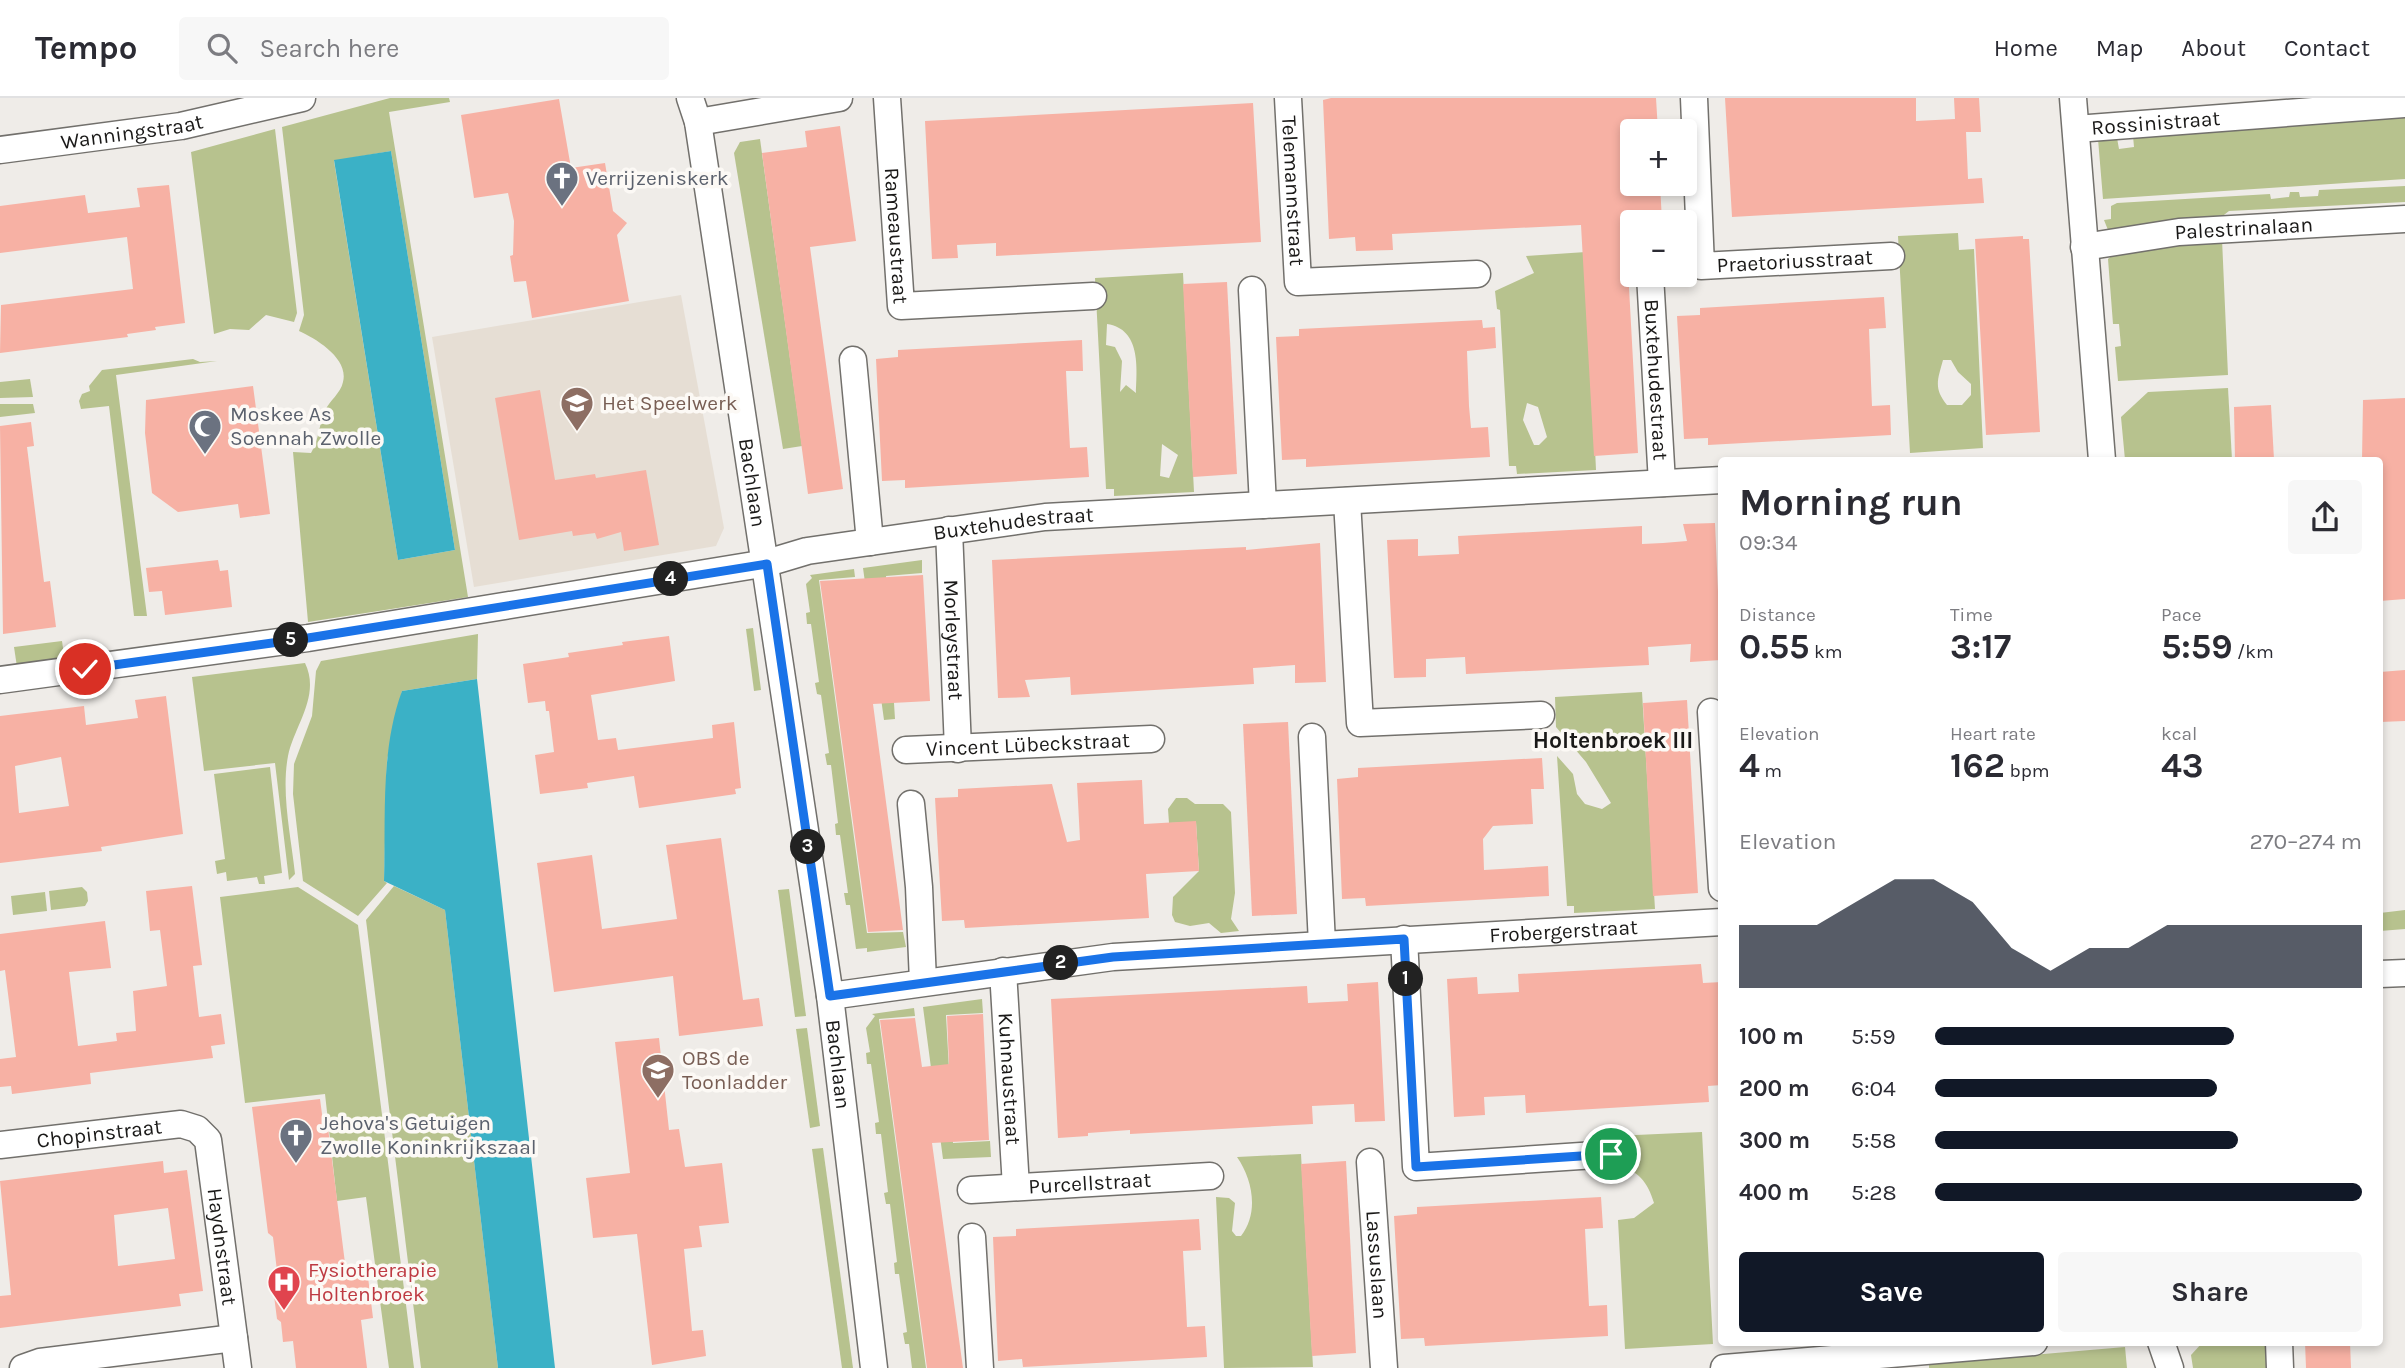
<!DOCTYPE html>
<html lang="en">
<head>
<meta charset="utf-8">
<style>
  :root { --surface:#fff; --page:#f7f7f7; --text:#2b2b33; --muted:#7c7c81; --line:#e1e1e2; --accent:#111827 }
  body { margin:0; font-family:Karla,sans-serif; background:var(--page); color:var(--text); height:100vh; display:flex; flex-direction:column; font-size:26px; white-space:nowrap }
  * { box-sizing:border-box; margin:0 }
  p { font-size:23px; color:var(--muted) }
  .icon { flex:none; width:38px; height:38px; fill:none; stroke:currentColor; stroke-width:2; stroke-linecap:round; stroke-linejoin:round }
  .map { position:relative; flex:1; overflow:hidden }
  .sheet { position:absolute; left:1718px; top:359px; width:665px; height:889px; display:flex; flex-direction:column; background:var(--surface); border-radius:7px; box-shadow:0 4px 10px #0003 }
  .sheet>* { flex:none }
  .tools { position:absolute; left:1620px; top:21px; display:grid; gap:14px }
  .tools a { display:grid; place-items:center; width:77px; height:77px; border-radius:7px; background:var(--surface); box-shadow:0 4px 10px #0003; font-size:35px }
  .pin { position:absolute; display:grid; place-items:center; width:60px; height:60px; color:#fff; margin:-30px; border:4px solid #fff; border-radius:50%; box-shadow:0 2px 7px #0007 }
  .km { position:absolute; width:35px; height:35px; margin:-18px; border-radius:50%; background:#222; color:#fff; font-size:19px; line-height:35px; text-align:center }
  .round { display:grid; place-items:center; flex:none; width:74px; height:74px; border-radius:7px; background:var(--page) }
  .head { display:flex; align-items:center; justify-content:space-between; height:119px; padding:0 21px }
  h1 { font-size:38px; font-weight:700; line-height:52px }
  .metrics { display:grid; grid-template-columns:repeat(3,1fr); gap:10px; height:119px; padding:7px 21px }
  .metrics div { display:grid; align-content:center }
  .metrics b { font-size:35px; font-weight:700 }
  .metrics small { font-size:19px; font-weight:400 }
  .metrics p { font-size:19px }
  .chart { height:196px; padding:14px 21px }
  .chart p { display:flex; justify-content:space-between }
  .chart svg { width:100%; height:126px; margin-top:7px; fill:var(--accent); opacity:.7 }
  .cta { display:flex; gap:14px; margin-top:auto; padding:14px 21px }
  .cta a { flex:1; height:80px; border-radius:7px; background:var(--accent); color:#fff; font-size:28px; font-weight:700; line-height:80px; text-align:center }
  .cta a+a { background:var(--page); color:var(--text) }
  ul { padding:0 21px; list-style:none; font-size:23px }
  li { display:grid; grid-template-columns:112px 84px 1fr; align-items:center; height:52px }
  li i { height:18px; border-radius:9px; background:var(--accent) }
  header { display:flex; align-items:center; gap:42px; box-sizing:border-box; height:98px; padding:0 35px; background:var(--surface); border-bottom:2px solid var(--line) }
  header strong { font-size:33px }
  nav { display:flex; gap:38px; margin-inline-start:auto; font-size:24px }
  .search { width:490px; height:63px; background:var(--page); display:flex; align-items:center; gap:18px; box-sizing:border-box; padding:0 24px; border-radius:7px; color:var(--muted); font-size:26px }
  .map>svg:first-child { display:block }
</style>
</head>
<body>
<header>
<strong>Tempo</strong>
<div class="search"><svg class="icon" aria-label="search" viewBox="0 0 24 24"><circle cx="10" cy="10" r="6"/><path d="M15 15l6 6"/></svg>Search here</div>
<nav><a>Home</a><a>Map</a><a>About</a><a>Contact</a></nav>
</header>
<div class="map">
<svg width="2405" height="1270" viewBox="0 0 2405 1270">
  <rect width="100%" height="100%" fill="#efece8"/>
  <path fill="#e6ded4" d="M681,197L724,430L716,448L474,489L432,239Z"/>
  <g fill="#b7c28e" fill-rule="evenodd">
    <path d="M390,0H449L450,4L389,14L468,499L308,524L293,354L311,355C319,342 319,326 325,313C329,303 341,295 343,284C349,261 317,241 299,233L304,217L282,29ZM391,53L455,452L398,462L334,63Z"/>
    <path d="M2405,17V81L2103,101L2098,41L2117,40L2119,51L2134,49L2133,38Z"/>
    <path d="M275,31L297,215L294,224L266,217L249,232L230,231L214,236L191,54Z"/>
    <path d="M760,41L802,348L783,351L734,55L740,44Z"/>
    <path d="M2405,88V104L2229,113L2220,120L2108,132L2104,122L2111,121V108L2117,105L2270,96L2271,101L2289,99L2290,94H2299L2300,99L2318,98L2319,92Z"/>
    <path d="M1958,135L1959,152L1974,151L1983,350L1910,355L1898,138ZM1943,262H1951L1958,274L1971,286V297L1962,307H1947C1933,290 1938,281 1943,262Z"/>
    <path d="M2222,141L2228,277L2118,283L2115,249L2121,248L2119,226H2113L2108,161L2115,155Z"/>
    <path d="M1586,154L1596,372L1517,376L1516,368H1509L1500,212L1497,211L1495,193L1534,175L1526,158ZM1527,305L1538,309L1547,339L1539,347H1534L1523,322Z"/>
    <path d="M1183,175L1194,394L1114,398V391H1106L1095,180ZM1107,226C1141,231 1137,270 1136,295L1126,287L1120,294L1122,263L1115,249L1106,247ZM1162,346L1178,357L1169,380L1160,378Z"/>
    <path d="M193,261L200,264L217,263L116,277L147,518H134L109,308L81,311L79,303L82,296L90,293L89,288L102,272Z"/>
    <path d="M30,281L33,299L0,300V284Z"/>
    <path d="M2228,290L2232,362H2125L2121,319L2148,294Z"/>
    <path d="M0,306H33L35,315L0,319Z"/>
    <path d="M922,462V475L886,478L895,621L884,622L863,470Z"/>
    <path d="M854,471L855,479L819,482L867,835L903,834L906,849L867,854V850L856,851L850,807H846L844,795H848L840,737H836L835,726L838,725L831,667H827L825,656L829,655L821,597L817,596L815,585L819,584L811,526H807L806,515L810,514L806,486L812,480L810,477Z"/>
    <path d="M753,530L761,592L754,593L746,531Z"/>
    <path d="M478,536L477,581L402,593L387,662L384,783L387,785L358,818L303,783L293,696L294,666L312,618L316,573L321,563Z"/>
    <path d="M62,543L65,564L17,569L14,549Z"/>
    <path d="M305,565C321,598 294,628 288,658C281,695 291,738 295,776L289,782L275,665L204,673L192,579Z"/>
    <path d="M1642,594L1655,811L1574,815V808H1567L1557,658L1573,676L1577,696L1585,706L1602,711L1611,705L1586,664L1556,629L1555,599Z"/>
    <path d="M270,669L282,775L264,778L265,786H259L257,779L227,783L226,774L217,776L215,763L225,761L214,676Z"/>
    <path d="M1176,700H1187L1195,706H1223L1231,714L1235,795L1231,821L1239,833L1221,835L1209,825L1190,828L1175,824L1172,817L1173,799L1199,773L1196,724L1169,725L1168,711Z"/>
    <path d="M394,788L445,812L498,1270H421L366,822Z"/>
    <path d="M82,789L87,794L88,803L85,808L51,812L49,793Z"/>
    <path d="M298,789L358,827L414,1270H389L366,1099L337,1103L325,996L245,1005L220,799Z"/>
    <path d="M789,791L806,918L795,919L778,792Z"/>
    <path d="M45,794L47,813L13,817L11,798Z"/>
    <path d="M2405,812V831L2380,833V815Z"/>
    <path d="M982,901L983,915L946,917L953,1045L990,1043L991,1059L943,1061L923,909Z"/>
    <path d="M914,910L915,918L879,921L926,1270H912L909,1246H905L903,1235L907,1234L899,1176H895L894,1165L897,1164L890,1106H886L884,1095L888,1094L881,1036H876L875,1025L879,1024L871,966H867L866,955L870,954L866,930L875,918L872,916Z"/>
    <path d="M807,930L820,1028L810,1030L796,931Z"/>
    <path d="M1702,1034L1713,1246L1625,1251L1618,1122L1634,1120L1654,1105C1648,1085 1638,1070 1616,1070L1614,1038Z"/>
    <path d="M823,1050L849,1240L853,1270H842L812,1051Z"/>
    <path d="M1301,1056L1313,1269L1224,1270L1216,1099L1229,1100L1235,1105L1232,1133L1236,1138H1241C1259,1115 1253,1082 1237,1059Z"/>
    <path d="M2203,1244H2267L2268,1270H2193L2191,1257Z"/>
    <path d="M2125,1249L2127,1270H1929V1266Z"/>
  </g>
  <g fill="#3bb1c6">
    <path d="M391,53L455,452L398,462L334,62Z"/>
    <path d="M477,581L555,1270H498L445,812L384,783C386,720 380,653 402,593Z"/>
  </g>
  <g fill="#f7b1a4" fill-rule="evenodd">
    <path d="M1331,0H1656L1658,33H1633V86H1660L1662,123L1633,124V134H1626L1638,355L1594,358L1581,127L1392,136L1393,152L1356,153L1355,139L1329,141L1323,2Z"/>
    <path d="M1725,0H1916V23L1955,21L1954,0H1979L1981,34H1966L1968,81L1982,80L1984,105L1732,119Z"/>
    <path d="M559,1L571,70L605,65L613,113L627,125L617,137L629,203L532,220L526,183L514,184L510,158L513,157L514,123L508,95L474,100L461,17Z"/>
    <path d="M1253,5L1261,144L996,158V145L957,147L958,160L932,161L925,23Z"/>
    <path d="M840,28L856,143L810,149L843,391L808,396L762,55L807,49L805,33Z"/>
    <path d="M169,87L185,225L155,229L156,232L127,236L128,239L0,255L1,207L133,191L127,139L0,155V108L85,97L88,115L140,109L137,90Z"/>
    <path d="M2023,138V141H2029L2040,334L1986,337L1975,141Z"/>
    <path d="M1227,184L1237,376L1193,379L1183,186Z"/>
    <path d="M1884,199L1886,230L1869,231L1871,284L1872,308L1890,307L1891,337L1708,347V340L1684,341L1677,218L1700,217V210Z"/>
    <path d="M1482,222L1483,230L1495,229L1496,250L1467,253L1469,308L1471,330L1488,329L1490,359L1306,369V361L1282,362L1276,239L1299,238V231Z"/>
    <path d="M1082,242L1083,273H1066L1067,295L1070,350L1087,349L1089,379L905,390V382L882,383L876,261L898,259V252Z"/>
    <path d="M253,288L270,416L240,420L238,406L178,414L152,395L145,335L146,302Z"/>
    <path d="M540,292L555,382L595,376L596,380L646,372L659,447L624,453L621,434L597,441L595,435L573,438L572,433L519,442L495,300Z"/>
    <path d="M2405,300V501L2380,503V362H2362L2363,302Z"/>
    <path d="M2271,307L2274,362H2235L2234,309Z"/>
    <path d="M31,324L34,348L27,349L44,484L50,483L56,529L3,536L0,328Z"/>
    <path d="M1715,425L1721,562L1690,564L1691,546L1648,549L1649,567L1466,576L1465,559L1426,561V579L1394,580L1387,442L1418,441V458L1459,456L1458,438L1642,428V446L1663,445L1687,443L1683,426Z"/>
    <path d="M1320,445L1326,584L1295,585V567L1253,570L1254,586L1071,597L1070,579L1025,582L1030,599L998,600L992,462L1246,449V452Z"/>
    <path d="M218,462L220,473L228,472L232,509L165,517L162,493L149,494L146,470Z"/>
    <path d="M923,477L930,603L873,606L903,832L868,834L820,483Z"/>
    <path d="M669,538L675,583L591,597L598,642L616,640L618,652L713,640L712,627L734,624L741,690L735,691L736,696L639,710L634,678L587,685L588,690L540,696L535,657L554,654L549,613H546L545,603L528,605L523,566L569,559L568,555L623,547L622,544Z"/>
    <path d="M2405,572V623L2380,624V574Z"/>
    <path d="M166,598L183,736L101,749L102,753L0,765V618L84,608L86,627L138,620L135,602ZM61,659L69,708L19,715L15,668Z"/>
    <path d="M1687,602L1698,795L1653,798L1643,605Z"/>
    <path d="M1288,624L1297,816L1252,818L1243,626Z"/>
    <path d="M1542,660L1544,691H1531L1533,726L1493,728L1483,741L1484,772L1548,768L1549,798L1366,808L1365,800L1342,801L1337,681L1358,679V670Z"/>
    <path d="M1142,682L1144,726L1196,723L1199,773L1146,776L1149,820L965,830L964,822L942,823L935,700L958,699V691L1052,686L1067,744L1080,742L1077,685Z"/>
    <path d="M721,740L743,902L759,900L763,928L679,938L673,878L554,894L537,765L592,757L602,831L677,821L666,747Z"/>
    <path d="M192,788L202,867L193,868L199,919L221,916L225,946L211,948L213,960L90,975L91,986L12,996L11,988L0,989V961L16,959L5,872L0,873V836L105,823L111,870L69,874L78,948L117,943L116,935L136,933L133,893L167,888L160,832L150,833L146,793Z"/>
    <path d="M1701,866L1703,885L1722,884V987L1708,988L1709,1004L1526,1015L1525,997L1484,999L1485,1017L1454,1019L1447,881L1477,879L1478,896L1519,894L1518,876Z"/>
    <path d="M1378,884L1385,1023L1355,1024L1354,1006L1312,1008L1313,1026L1130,1036V1032L1088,1035V1038L1058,1040L1051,901L1307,888L1308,905L1348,903L1347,886Z"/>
    <path d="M983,916L989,1042L932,1045L963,1270H927L880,922L915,920L922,969L949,966L947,918Z"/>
    <path d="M659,940L669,1032L679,1031L685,1069L722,1065L729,1125L699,1128L702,1149L684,1151L692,1233L703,1232L706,1258L652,1267L637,1136L593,1140L586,1080L630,1075L615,944Z"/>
    <path d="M320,1001L324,1031L328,1030L347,1181L368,1179L373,1220L361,1222L367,1270H296L293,1243L283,1244L281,1224L277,1221L273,1190H279L273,1139L268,1135L252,1009Z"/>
    <path d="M163,1063L164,1075L187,1072L203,1193L179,1196L181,1208L0,1230V1198L11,1197L0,1083ZM168,1110L175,1161L118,1168L114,1117Z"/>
    <path d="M1346,1063L1356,1255L1312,1258L1301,1066Z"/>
    <path d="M1601,1099L1603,1130L1585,1131L1589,1208L1607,1207L1608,1238L1425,1248L1424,1240L1401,1241L1394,1118L1417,1116V1109Z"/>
    <path d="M1199,1121L1201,1152L1183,1153L1186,1207L1187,1229L1205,1228L1207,1259L1023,1269L1022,1261L998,1263L993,1139L1016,1138V1131Z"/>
    <path d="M2305,1244H2350L2351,1270H2306Z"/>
  </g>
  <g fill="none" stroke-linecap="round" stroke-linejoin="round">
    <defs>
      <g id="minor">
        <path id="s1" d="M690,0L698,24L830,898L874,1270"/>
        <path id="s2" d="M887,0L901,208L1093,198"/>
        <path id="s3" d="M1288,0L1298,184L1477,176"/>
        <path id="s4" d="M1694,0L1701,168L1891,158"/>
        <path d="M2073,0L2102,362"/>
        <path d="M698,24L839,0"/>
        <path id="s5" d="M2076,31L2405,6"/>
        <path id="s6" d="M0,52L181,28L302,0"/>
        <path id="s7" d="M2084,149L2179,134L2405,121"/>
        <path id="s8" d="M1650,177L1662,385"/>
        <path d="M1252,192L1263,407"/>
        <path d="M853,262L870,444"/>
        <path d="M1347,403L1360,625L1541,617"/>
        <path id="s9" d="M949,432L958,651"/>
        <path id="s10" d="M0,582L308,540L767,465L807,453L1045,419L1722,382"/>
        <path d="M1711,614L1722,790"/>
        <path d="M1312,639L1322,846"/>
        <path id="s11" d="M906,652L1151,641"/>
        <path d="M911,706L919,789L923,884"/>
        <path d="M1404,841L1416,1069L1611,1056"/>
        <path id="s12" d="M1003,873L1016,1089"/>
        <path d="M2380,876L2405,875"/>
        <path id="s13" d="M830,898L1113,859L1722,824"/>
        <path id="s14" d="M0,1047L181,1026L197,1031L208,1042L238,1270"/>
        <path id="s15" d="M1370,1064L1384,1270"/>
        <path id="s16" d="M971,1092L1210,1078"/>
        <path d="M972,1139L980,1270"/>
        <path d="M2161,1244L2170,1270"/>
        <path d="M2279,1244L2280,1270"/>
        <path d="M23,1270L40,1264L234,1240"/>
        <path d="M1724,1270L2034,1244"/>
      </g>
    </defs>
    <use href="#minor" stroke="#72706c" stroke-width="29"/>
    <use href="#minor" stroke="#fff" stroke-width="26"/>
  </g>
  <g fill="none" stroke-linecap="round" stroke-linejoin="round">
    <defs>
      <path id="route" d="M85,571L308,540L767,466L830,898L1113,859L1404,841L1416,1069L1611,1056"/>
    </defs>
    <use href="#route" stroke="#fff" stroke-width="14"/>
    <use href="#route" stroke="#1a73e8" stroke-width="9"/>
  </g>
  <defs>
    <symbol id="church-pin" viewBox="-11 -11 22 30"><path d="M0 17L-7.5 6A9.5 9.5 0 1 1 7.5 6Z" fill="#6b7280" stroke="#fcf9f5"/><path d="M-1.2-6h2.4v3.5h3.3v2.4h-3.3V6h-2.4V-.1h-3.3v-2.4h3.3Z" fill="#fff"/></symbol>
    <symbol id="school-pin" viewBox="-11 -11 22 30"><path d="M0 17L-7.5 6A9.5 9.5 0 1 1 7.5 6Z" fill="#8d6e63" stroke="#fcf9f5"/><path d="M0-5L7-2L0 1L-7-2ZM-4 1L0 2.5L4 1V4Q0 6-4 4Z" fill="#fff"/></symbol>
    <symbol id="mosque-pin" viewBox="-11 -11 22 30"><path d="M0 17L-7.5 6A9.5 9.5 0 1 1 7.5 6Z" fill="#6b7280" stroke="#fcf9f5"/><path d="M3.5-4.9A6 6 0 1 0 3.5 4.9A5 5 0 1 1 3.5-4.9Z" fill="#fff"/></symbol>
    <symbol id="hospital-pin" viewBox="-11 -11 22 30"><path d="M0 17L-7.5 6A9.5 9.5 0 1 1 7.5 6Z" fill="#e0444e" stroke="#fcf9f5"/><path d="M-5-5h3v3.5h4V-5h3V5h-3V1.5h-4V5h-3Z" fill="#fff"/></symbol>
  </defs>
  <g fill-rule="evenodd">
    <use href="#church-pin" x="543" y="61" width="38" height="52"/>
    <use href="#school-pin" x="558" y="286" width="38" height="52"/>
    <use href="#mosque-pin" x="186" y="309" width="38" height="52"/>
    <use href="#school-pin" x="639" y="953" width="38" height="52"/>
    <use href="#church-pin" x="277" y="1018" width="38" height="52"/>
    <use href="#hospital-pin" x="265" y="1165" width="38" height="52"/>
  </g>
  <g text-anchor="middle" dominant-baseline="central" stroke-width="7" stroke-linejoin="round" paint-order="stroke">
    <g font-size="21" fill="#1a1918" stroke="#fcf9f5">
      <text stroke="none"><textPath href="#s5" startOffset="80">Rossinistraat</textPath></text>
      <text stroke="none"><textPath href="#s6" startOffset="133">Wanningstraat</textPath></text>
      <text stroke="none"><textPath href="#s3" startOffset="93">Telemannstraat</textPath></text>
      <text stroke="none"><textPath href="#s7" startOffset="161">Palestrinalaan</textPath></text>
      <text stroke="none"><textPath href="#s2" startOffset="138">Rameaustraat</textPath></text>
      <text stroke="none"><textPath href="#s4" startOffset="262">Praetoriusstraat</textPath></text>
      <text stroke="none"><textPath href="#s8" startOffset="105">Buxtehudestraat</textPath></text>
      <text stroke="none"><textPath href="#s1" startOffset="390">Bachlaan</textPath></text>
      <text stroke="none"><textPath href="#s10" startOffset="1026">Buxtehudestraat</textPath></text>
      <text stroke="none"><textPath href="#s9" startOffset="110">Morleystraat</textPath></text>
      <text stroke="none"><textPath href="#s11" startOffset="122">Vincent Lübeckstraat</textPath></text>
      <text stroke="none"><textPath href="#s13" startOffset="737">Frobergerstraat</textPath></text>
      <text stroke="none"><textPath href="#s1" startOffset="978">Bachlaan</textPath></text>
      <text stroke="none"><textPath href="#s12" startOffset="108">Kuhnaustraat</textPath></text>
      <text stroke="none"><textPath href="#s14" startOffset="100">Chopinstraat</textPath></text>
      <text stroke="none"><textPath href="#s16" startOffset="119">Purcellstraat</textPath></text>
      <text stroke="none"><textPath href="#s14" startOffset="322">Haydnstraat</textPath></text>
      <text stroke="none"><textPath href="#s15" startOffset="103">Lassuslaan</textPath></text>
    </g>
    <g font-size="21" fill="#5b616d" stroke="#fcf9f5" text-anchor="start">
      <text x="586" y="80">Verrijzeniskerk</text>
      <text x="230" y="316">Moskee As<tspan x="230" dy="24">Soennah Zwolle</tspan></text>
      <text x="320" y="1025">Jehova's Getuigen<tspan x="320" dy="24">Zwolle Koninkrijkszaal</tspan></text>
    </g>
    <g font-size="21" fill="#785e54" stroke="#fcf9f5" text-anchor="start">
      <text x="602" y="305">Het Speelwerk</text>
      <text x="682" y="960">OBS de<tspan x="682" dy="24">Toonladder</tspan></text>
    </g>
    <g font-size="21" fill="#be3a42" stroke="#fcf9f5" text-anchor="start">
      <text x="308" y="1172">Fysiotherapie<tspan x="308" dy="24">Holtenbroek</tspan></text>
    </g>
    <g font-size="23" font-weight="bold" fill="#1a1918" stroke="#fcf9f5">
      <text x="1613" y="642">Holtenbroek III</text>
    </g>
  </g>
</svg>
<div class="tools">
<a>+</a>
<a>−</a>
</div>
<div class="pin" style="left:1611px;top:1056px;background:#1e9e55"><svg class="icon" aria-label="arrive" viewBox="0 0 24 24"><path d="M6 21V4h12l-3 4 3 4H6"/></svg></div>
<div class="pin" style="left:85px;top:571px;background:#d93025"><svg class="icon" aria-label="check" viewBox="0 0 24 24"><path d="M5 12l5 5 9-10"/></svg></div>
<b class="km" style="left:1406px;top:881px">1</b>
<b class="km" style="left:1061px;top:865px">2</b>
<b class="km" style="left:808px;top:749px">3</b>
<b class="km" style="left:671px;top:481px">4</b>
<b class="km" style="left:291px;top:542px">5</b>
<section class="sheet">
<div class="head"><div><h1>Morning run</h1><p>09:34</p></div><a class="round"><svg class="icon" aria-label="share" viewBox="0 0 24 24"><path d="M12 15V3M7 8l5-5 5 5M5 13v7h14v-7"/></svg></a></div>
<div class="metrics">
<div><p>Distance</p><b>0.55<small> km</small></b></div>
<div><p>Time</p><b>3:17</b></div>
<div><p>Pace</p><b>5:59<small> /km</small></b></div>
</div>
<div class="metrics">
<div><p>Elevation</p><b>4<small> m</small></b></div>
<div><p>Heart rate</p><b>162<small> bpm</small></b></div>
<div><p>kcal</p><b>43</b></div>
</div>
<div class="chart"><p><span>Elevation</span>270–274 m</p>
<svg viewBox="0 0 160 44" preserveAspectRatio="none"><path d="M0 44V22L10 22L20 22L30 14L40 6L50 6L60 14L70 30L80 38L90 30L100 30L110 22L120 22L130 22L140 22L150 22L160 22V44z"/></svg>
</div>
<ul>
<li><b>100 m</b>5:59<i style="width:70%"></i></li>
<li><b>200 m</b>6:04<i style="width:66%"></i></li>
<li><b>300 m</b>5:58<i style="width:71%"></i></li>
<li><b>400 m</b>5:28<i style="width:100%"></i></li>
</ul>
<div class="cta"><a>Save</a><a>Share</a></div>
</section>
</div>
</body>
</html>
